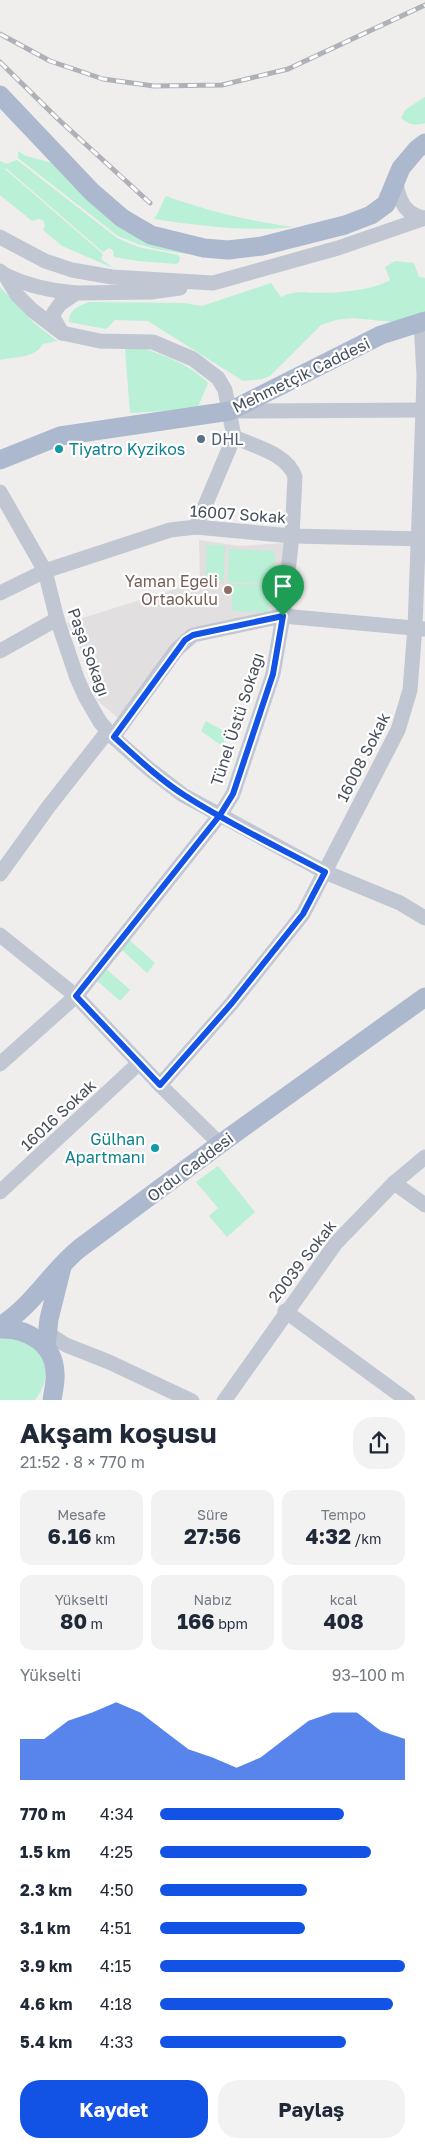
<!DOCTYPE html>
<html lang="tr">
<head>
<meta charset="utf-8">
<style>
  :root { --surface:#fff; --page:#f2f2f3; --text:#1f2937; --muted:#747a83; --accent:#1252e5 }
  body { margin:0; font-family:"Golos Text",sans-serif; background:var(--page); color:var(--text); height:100vh; display:flex; flex-direction:column; font-size:19px; white-space:nowrap }
  * { box-sizing:border-box; margin:0 }
  p { font-size:16px; color:var(--muted) }
  .icon { flex:none; width:28px; height:28px; fill:none; stroke:currentColor; stroke-width:2; stroke-linecap:round; stroke-linejoin:round }
  .map { position:relative; height:1400px; overflow:hidden }
  .drawer { display:flex; flex-direction:column; background:var(--surface); flex:1 }
  .drawer>* { flex:none }
  .pin { position:absolute; display:grid; place-items:center; width:42px; height:42px; color:#fff; margin:-51px -21px; border-radius:50% 50% 50% 0; rotate:-45deg; box-shadow:0 0 5px #0007 }
  .pin .icon { rotate:45deg }
  .round { display:grid; place-items:center; flex:none; width:52px; height:52px; border-radius:20px; background:var(--page) }
  .headline { display:flex; align-items:center; justify-content:space-between; height:85px; padding:0 20px }
  h1 { font-size:28px; font-weight:700; line-height:38px }
  .metrics { display:grid; grid-template-columns:repeat(3,1fr); gap:8px; height:85px; padding:5px 20px }
  .metrics div { display:grid; align-content:center; border-radius:12px; background:var(--page); text-align:center }
  .metrics b { font-size:21px; font-weight:700 }
  .metrics small { font-size:14px; font-weight:400 }
  .metrics p { font-size:14px }
  .chart { height:140px; padding:10px 20px }
  .chart p { display:flex; justify-content:space-between }
  .chart svg { width:100%; height:90px; margin-top:5px; fill:var(--accent); opacity:.7 }
  .cta { display:flex; gap:10px; margin-top:auto; padding:10px 20px }
  .cta a { flex:1; height:58px; border-radius:20px; background:var(--accent); color:#fff; font-size:20px; font-weight:700; line-height:58px; text-align:center }
  .cta a+a { background:var(--page); color:var(--text) }
  ul { padding:0 20px; list-style:none; font-size:16px }
  li { display:grid; grid-template-columns:80px 60px 1fr; align-items:center; height:38px }
  li i { height:12px; border-radius:6px; background:var(--accent) }
  .map>svg:first-child { display:block }
</style>
</head>
<body>
<div class="map">
<svg width="425" height="1401" viewBox="0 0 425 1401">
  <rect width="100%" height="100%" fill="#f0eded"/>
  <path fill="#e1dfdf" d="M199,540L240,546L284,543L282,603L277,610L186,632L119,719L97,700L85,658L67,623L200,581Z"/>
  <g fill="#b9f0d6">
    <path d="M425,97V123C415,126 409,125 401,118L405,110Z"/>
    <path d="M18,151L26,156L53,163L114,221L229,254H186L156,249L138,244L118,236L18,158Z"/>
    <path d="M17,160L117,238L138,247L178,255L180,258L179,262L176,264L138,261L114,257L113,250L109,248L103,252L6,168L5,169L103,254L101,259L113,268L62,246L43,230L45,225L43,220L38,219L32,221L0,195V161L6,164Z"/>
    <path d="M166,196C208,211 249,221 294,227C245,232 202,226 154,219C160,211 161,204 166,196Z"/>
    <path d="M395,261L414,263L419,277L425,278V312L393,322L353,318L336,320L321,325L270,376L262,379L243,381L148,321L115,320L106,329L69,322C69,309 79,306 89,302L184,303L202,306L271,283L281,297C298,290 302,293 320,293C338,293 374,290 390,280L385,267Z"/>
    <path d="M0,287L34,323L57,341L43,344C34,359 16,356 0,360Z"/>
    <path d="M143,348C167,357 189,364 208,383L197,409L130,413L125,349Z"/>
    <path d="M207,545L225,546L224,580L206,579Z"/>
    <path d="M229,549L275,551L273,584L228,582Z"/>
    <path d="M232,584L270,585L269,612L232,611Z"/>
    <path d="M206,721L227,733L222,746L201,731Z"/>
    <path d="M127,938L155,963L147,973L119,947Z"/>
    <path d="M103,966L130,990L120,1001L93,977Z"/>
    <path d="M218,1166L255,1212L227,1237L209,1216L218,1208L196,1182Z"/>
    <path d="M0,1337C8,1338 17,1338 24,1340C28,1341 32,1347 36,1350C51,1366 47,1385 35,1400H0Z"/>
  </g>
  <g fill="none" stroke-linecap="round" stroke-linejoin="round">
    <g stroke="#c0c7d3" stroke-width="15">
      <path d="M396,181C398,200 405,215 425,218"/>
      <path d="M0,237L45,261L72,270L112,277L213,283L338,248L425,218"/>
      <path d="M0,271L5,275L17,295L32,310L62,333L100,341L153,342L193,359L218,378L225,390L234,437L196,527"/>
      <path d="M5,275C28,286 51,291 76,293"/>
      <path d="M62,333L54,319L53,314L60,304L76,293L151,292L180,288"/>
      <path d="M232,411L425,410"/>
      <path d="M0,492L45,571L57,619L77,678L85,696L100,722L113,737L148,768L183,795L325,872L400,903L425,918"/>
      <path d="M0,593L45,571L170,530L196,527L292,536L425,539"/>
      <path d="M0,651L57,619"/>
      <path d="M113,737L177,649L193,635L283,616L424,629"/>
      <path d="M0,874L49,806L108,731"/>
      <path d="M0,935L76,996L160,1085L220,1144"/>
      <path d="M0,1064L76,996L220,815L233,794L273,674L283,616L292,536L295,477C288,454 254,446 234,437"/>
      <path d="M160,1085L232,1003L303,914L398,730L410,690L415,627L423,410L424,375L421,322"/>
      <path d="M394,1183L425,1205"/>
      <path d="M0,1192L139,1063"/>
      <path d="M285,1311L408,1401"/>
      <path d="M47,1333L66,1345L109,1362L192,1401"/>
      <path d="M224,1401L336,1243L394,1183L425,1157"/>
    </g>
    <g stroke="#acb8ce" stroke-width="19">
      <path d="M0,95L92,192L122,218L151,235L204,248L228,250L262,246L345,225L371,215L386,204L401,168L417,149L425,143"/>
      <path d="M0,460L60,436L230,411L381,335L425,321"/>
      <path d="M0,1326C33,1306 51,1271 80,1248L220,1144L425,997"/>
      <path d="M0,1329C27,1328 54,1343 55,1373C56,1382 53,1391 52,1401"/>
      <path d="M46,1347L49,1319L62,1267"/>
    </g>
    <defs>
      <g id="rail">
        <path d="M0,34L50,61L103,79L154,86L222,85L288,69L425,5"/>
        <path d="M0,62L58,119L150,203"/>
      </g>
    </defs>
    <use href="#rail" stroke="#afb1b8" stroke-width="5"/>
    <use href="#rail" stroke="#fff" stroke-width="3" stroke-dasharray="9" stroke-linecap="butt"/>
  </g>
  <g fill="none" stroke-linecap="round" stroke-linejoin="round">
    <defs>
      <path id="route" d="M283,616L273,674L233,794L220,815L76,996L160,1085L232,1003L303,914L325,872C278,847 229,824 184,795C159,779 136,757 114,737L185,640L193,635L283,616"/>
    </defs>
    <use href="#route" stroke="#fff" stroke-width="10"/>
    <use href="#route" stroke="#1252e5" stroke-width="6"/>
  </g>
  <circle fill="#5c6f8a" stroke="#fff" stroke-width="2" cx="201" cy="439" r="5"/>
  <g fill="#0f9aa8" stroke="#fff" stroke-width="2">
    <circle cx="59" cy="449" r="5"/>
    <circle cx="155" cy="1148" r="5"/>
  </g>
  <circle fill="#8d6e63" stroke="#fff" stroke-width="2" cx="228" cy="590" r="5"/>
  <g text-anchor="middle" dominant-baseline="central" stroke-width="4.5" stroke-linejoin="round" paint-order="stroke">
    <g font-size="16" fill="#454e5b" stroke="#fff">
      <text transform="translate(301 375) rotate(-26)">Mehmetçik Caddesi</text>
      <text transform="translate(238 514) rotate(4)">16007 Sokak</text>
      <text transform="translate(89 652) rotate(70)">Paşa Sokağı</text>
      <text transform="translate(237 719) rotate(-72)">Tünel Üstü Sokağı</text>
      <text transform="translate(363 757) rotate(-63)">16008 Sokak</text>
      <text transform="translate(58 1115) rotate(-43)">16016 Sokak</text>
      <text transform="translate(190 1167) rotate(-37)">Ordu Caddesi</text>
      <text transform="translate(302 1261) rotate(-52)">20039 Sokak</text>
    </g>
    <g font-size="16" fill="#4e5e75" stroke="#fff" text-anchor="start">
      <text x="211" y="439">DHL</text>
    </g>
    <g font-size="16" fill="#0d838f" stroke="#fff" text-anchor="start">
      <text x="69" y="449">Tiyatro Kyzikos</text>
      <text x="145" y="1139" text-anchor="end">Gülhan<tspan x="145" dy="18">Apartmanı</tspan></text>
    </g>
    <g font-size="16" fill="#785e54" stroke="#fff" text-anchor="end">
      <text x="218" y="581">Yaman Egeli<tspan x="218" dy="18">Ortaokulu</tspan></text>
    </g>
  </g>
</svg>
<div class="pin" style="left:283px;top:616px;background:#1e9e55"><svg class="icon" aria-label="arrive" viewBox="0 0 24 24"><path d="M6 21V4h12l-3 4 3 4H6"/></svg></div>
</div>
<section class="drawer">
<div class="headline"><div><h1>Akşam koşusu</h1><p>21:52 · 8 × 770 m</p></div><a class="round"><svg class="icon" aria-label="share" viewBox="0 0 24 24"><path d="M12 15V3M7 8l5-5 5 5M5 13v7h14v-7"/></svg></a></div>
<div class="metrics">
<div><p>Mesafe</p><b>6.16<small> km</small></b></div>
<div><p>Süre</p><b>27:56</b></div>
<div><p>Tempo</p><b>4:32<small> /km</small></b></div>
</div>
<div class="metrics">
<div><p>Yükselti</p><b>80<small> m</small></b></div>
<div><p>Nabız</p><b>166<small> bpm</small></b></div>
<div><p>kcal</p><b>408</b></div>
</div>
<div class="chart"><p><span>Yükselti</span>93–100 m</p>
<svg viewBox="0 0 160 44" preserveAspectRatio="none"><path d="M0 44V24L10 24L20 15L30 11L40 6L50 11L60 20L70 29L80 33L90 38L100 33L110 24L120 15L130 11L140 11L150 20L160 24V44z"/></svg>
</div>
<ul>
<li><b>770 m</b>4:34<i style="width:75%"></i></li>
<li><b>1.5 km</b>4:25<i style="width:86%"></i></li>
<li><b>2.3 km</b>4:50<i style="width:60%"></i></li>
<li><b>3.1 km</b>4:51<i style="width:59%"></i></li>
<li><b>3.9 km</b>4:15<i style="width:100%"></i></li>
<li><b>4.6 km</b>4:18<i style="width:95%"></i></li>
<li><b>5.4 km</b>4:33<i style="width:76%"></i></li>
</ul>
<div class="cta"><a>Kaydet</a><a>Paylaş</a></div>
</section>
</body>
</html>
